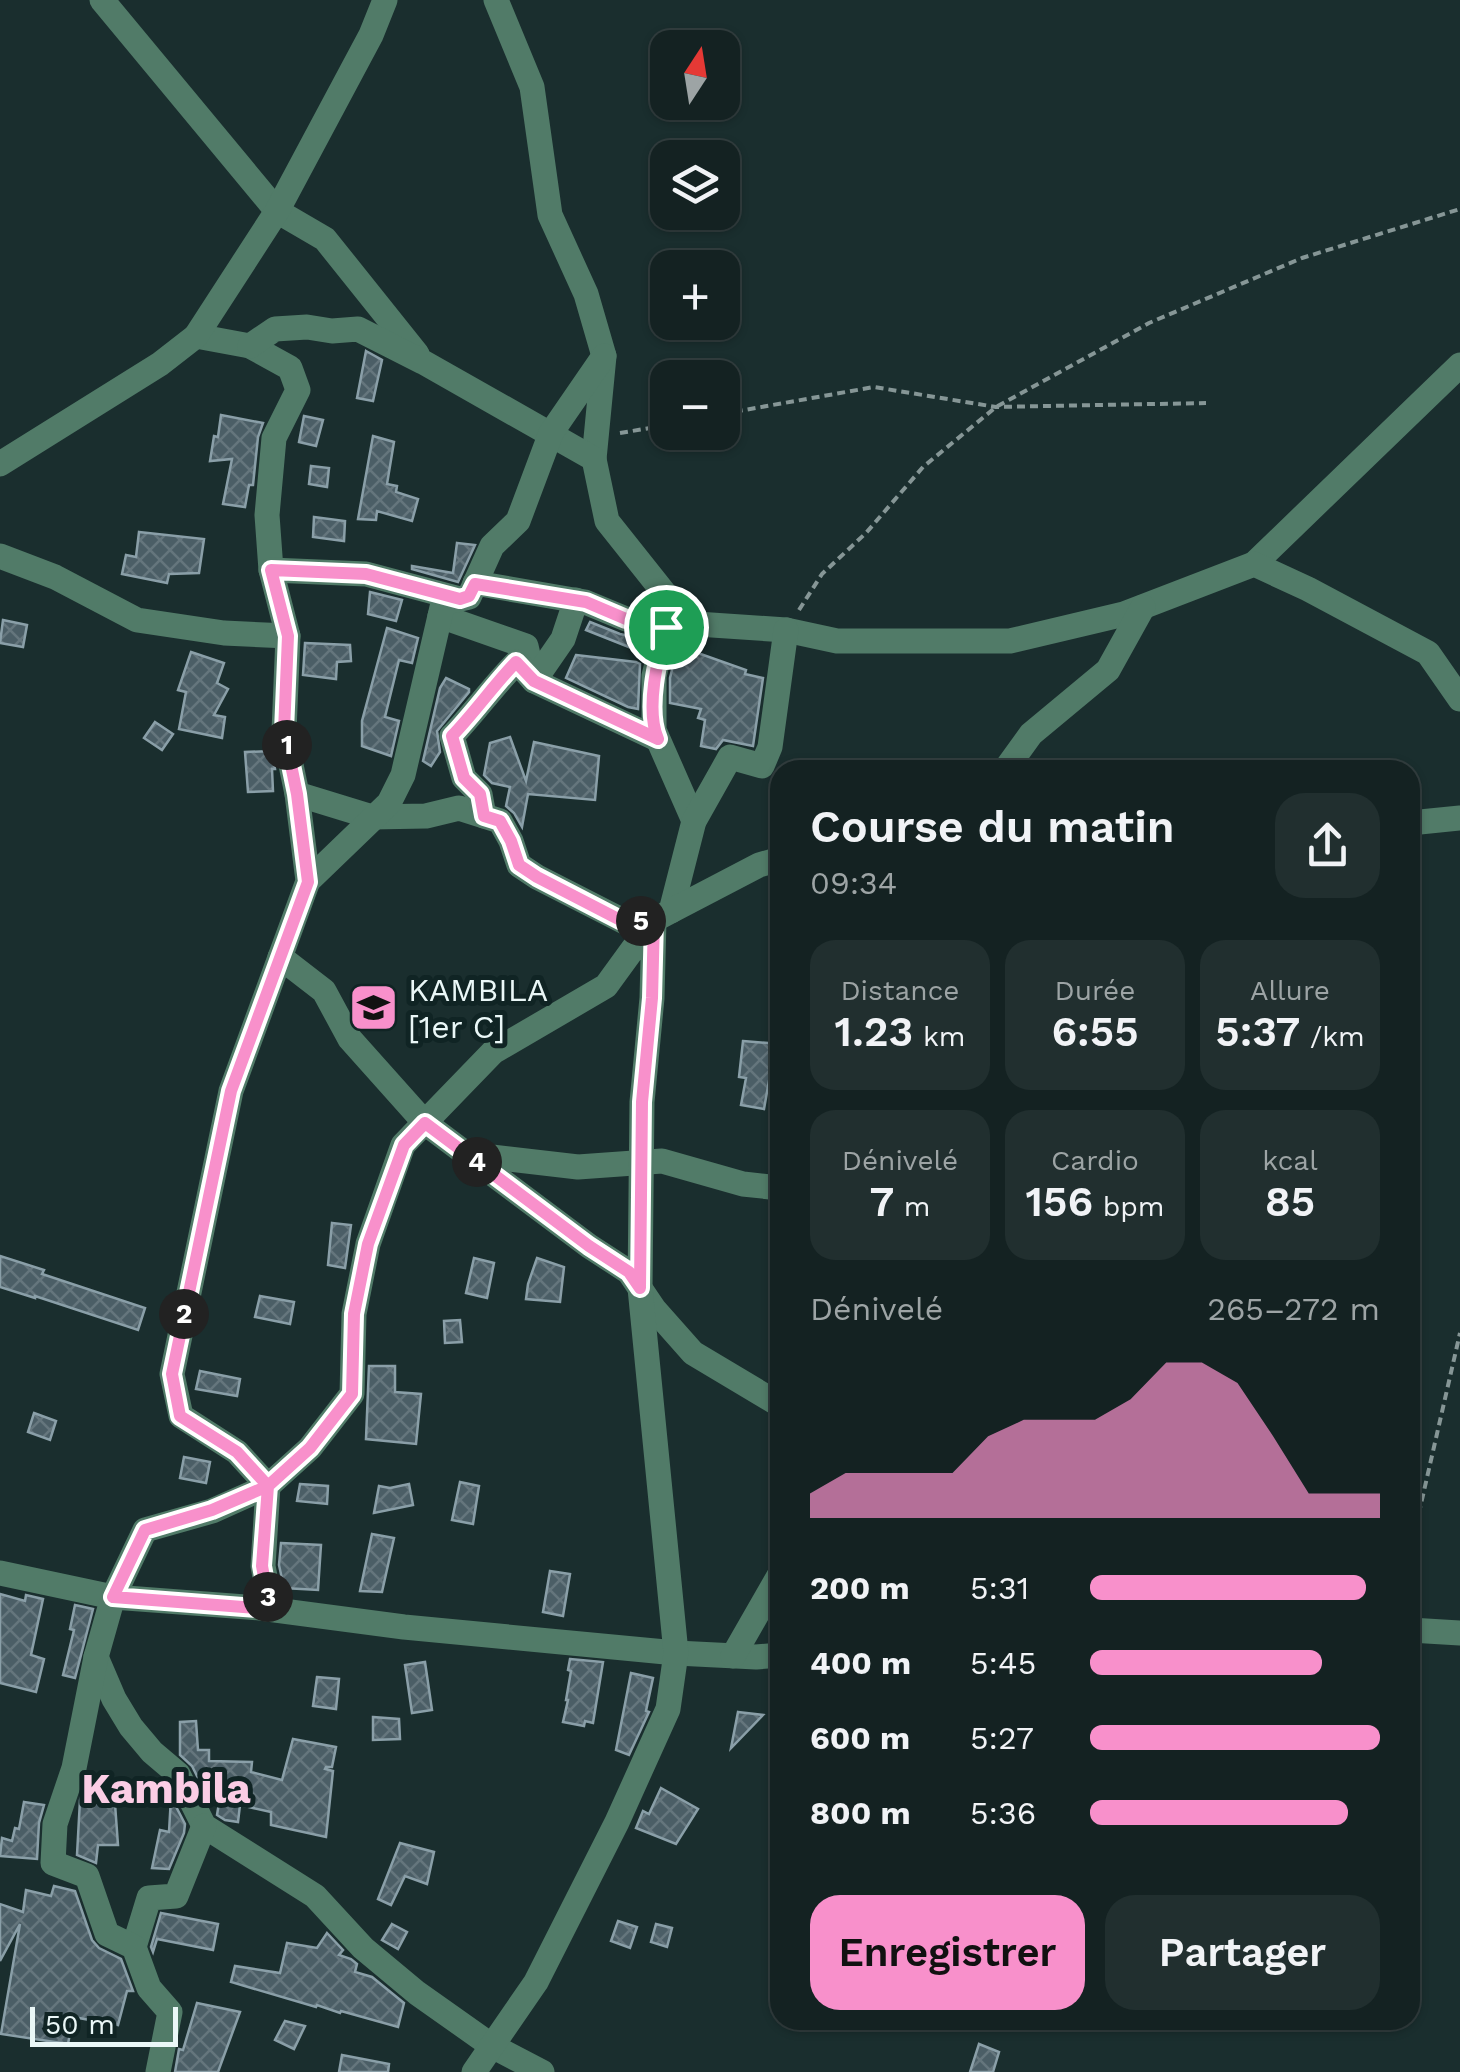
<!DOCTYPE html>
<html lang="fr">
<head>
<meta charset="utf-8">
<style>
  :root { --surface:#142222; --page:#212f2f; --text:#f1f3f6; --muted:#9da4a5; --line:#333f40; --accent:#f890cb }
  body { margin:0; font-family:"Work Sans",sans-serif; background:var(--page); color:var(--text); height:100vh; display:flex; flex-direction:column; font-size:38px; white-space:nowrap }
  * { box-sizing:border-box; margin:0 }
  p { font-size:32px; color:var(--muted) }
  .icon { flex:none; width:55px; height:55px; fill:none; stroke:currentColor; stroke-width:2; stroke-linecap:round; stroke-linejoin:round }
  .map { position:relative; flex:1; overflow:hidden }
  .panel { position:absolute; left:770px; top:760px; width:650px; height:1270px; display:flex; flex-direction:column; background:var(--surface); border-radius:30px; box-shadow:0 2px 8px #0004,0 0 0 2px var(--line) }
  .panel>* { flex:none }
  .needle { width:65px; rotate:12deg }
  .fabs { position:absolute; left:650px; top:30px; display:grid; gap:20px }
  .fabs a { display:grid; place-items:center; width:90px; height:90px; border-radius:20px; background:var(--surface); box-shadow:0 2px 8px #0004,0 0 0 2px var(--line); font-size:50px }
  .scale { position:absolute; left:30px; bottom:25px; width:148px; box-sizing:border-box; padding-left:10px; border:5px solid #eaf7f7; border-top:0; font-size:28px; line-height:35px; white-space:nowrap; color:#eaf7f7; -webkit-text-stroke:8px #102424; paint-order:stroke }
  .pin { position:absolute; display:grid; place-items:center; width:85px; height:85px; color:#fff; margin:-42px; border:5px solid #fff; border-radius:50%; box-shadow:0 2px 10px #0007 }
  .km { position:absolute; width:50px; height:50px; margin:-25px; border-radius:50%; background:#222; color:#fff; font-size:28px; line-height:50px; text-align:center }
  .round { display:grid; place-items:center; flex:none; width:105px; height:105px; border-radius:30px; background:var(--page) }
  .head { display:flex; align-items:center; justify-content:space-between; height:170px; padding:0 40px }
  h1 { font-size:45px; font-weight:600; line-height:75px }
  .figures { display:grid; grid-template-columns:repeat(3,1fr); gap:15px; height:170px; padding:10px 40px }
  .figures div { display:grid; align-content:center; border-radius:25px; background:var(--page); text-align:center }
  .figures b { font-size:42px; font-weight:600 }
  .figures small { font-size:28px; font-weight:400 }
  .figures p { font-size:28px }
  .chart { height:280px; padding:20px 40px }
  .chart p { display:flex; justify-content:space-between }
  .chart svg { width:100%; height:180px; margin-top:10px; fill:var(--accent); opacity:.7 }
  .action { display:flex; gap:20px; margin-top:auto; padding:20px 40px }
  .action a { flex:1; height:115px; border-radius:30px; background:var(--accent); color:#111; font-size:40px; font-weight:600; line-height:115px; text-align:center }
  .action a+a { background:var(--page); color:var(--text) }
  ul { padding:0 40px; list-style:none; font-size:32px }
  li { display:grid; grid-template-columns:160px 120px 1fr; align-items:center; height:75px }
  li i { height:25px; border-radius:12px; background:var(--accent) }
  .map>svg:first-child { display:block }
</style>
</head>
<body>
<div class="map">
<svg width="1460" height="2072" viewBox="0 0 1460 2072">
  <defs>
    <pattern id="building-cross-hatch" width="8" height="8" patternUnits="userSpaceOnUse" patternTransform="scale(2.5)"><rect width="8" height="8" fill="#4b5e66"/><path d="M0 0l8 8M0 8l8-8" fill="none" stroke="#65767d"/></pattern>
  </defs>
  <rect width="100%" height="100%" fill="#1a2e2e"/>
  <g fill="url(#building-cross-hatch)" stroke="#8a9fa8" stroke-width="2.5">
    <path d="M366,351L382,360L373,401L357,398Z"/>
    <path d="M221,415L263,423L258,437L253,485H249L245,507L223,504L232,459L210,461L214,436L218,437Z"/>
    <path d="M304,416L323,420L316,446L299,442Z"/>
    <path d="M373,436L394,442L387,484L397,486L396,492L418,499L412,521L377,511L376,520L358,519Z"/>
    <path d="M311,466L329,468L327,487L309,484Z"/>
    <path d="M314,517L345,521L344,541L313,537Z"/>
    <path d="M139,532L204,539L199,573L169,574L167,583L122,574L126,555L136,557Z"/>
    <path d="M457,543L475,545L458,582L412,569V566L453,573Z"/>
    <path d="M370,592L402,600L396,621L368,614Z"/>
    <path d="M3,620L27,625L23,647L0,643Z"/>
    <path d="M590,622L620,634L643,639L639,651L586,630Z"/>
    <path d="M387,628L418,638L412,663L399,660L385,717L399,721L391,756L362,746V721Z"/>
    <path d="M305,643L350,645L351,661L337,662L336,679L303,675Z"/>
    <path d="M678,646L746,670L745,674L763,678L753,746L723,740L716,749L701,746L705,720L698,718L701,709L670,703V678Z"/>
    <path d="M191,652L224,663L217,683L228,689L214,715L225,717L222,738L179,729L186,692L178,690Z"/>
    <path d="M576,655L636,662L640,664L638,709L628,707L566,678Z"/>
    <path d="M446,678L469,689V692L437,731L440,752L431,766L423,761L440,688Z"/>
    <path d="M155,722L173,734L162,750L144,738Z"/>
    <path d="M510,737L526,781L534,742L599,756L595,800L528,794L522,827L514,813L506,806L510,787L492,783L484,775L490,743Z"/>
    <path d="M272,751L275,769H272L273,791L248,792L245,752Z"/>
    <path d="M743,1041L780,1044V1076L770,1075L764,1109L741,1105L746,1078L739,1077Z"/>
    <path d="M332,1223L351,1225L345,1268L328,1265Z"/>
    <path d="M0,1256L44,1270L42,1274L145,1308L138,1330L35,1296V1298L0,1287Z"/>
    <path d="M474,1258L494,1263L487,1298L466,1293Z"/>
    <path d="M537,1258L564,1267L560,1302L526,1299L528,1284Z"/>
    <path d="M260,1296L294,1302L290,1324L255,1317Z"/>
    <path d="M460,1320L462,1342L445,1343L444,1321Z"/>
    <path d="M369,1366H395V1392L421,1394L416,1444L366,1439Z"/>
    <path d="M200,1371L240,1379L237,1396L196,1389Z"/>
    <path d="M34,1413L56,1421L50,1440L28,1432Z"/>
    <path d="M184,1457L210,1462L206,1483L180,1478Z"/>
    <path d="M460,1482L479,1486L473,1524L452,1520Z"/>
    <path d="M300,1484L328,1486L327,1504L297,1501Z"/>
    <path d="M409,1484L413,1505L374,1513L379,1486L390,1488Z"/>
    <path d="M372,1534L394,1538L382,1592L360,1591Z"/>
    <path d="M281,1543L321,1545L318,1590L284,1588L279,1565Z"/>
    <path d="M550,1571L570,1574L563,1616L543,1612Z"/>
    <path d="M0,1594L25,1601L26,1595L43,1599L31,1655L44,1659L36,1692L0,1683Z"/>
    <path d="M75,1605L93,1609L75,1678L63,1675L74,1630L70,1629Z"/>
    <path d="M570,1659L603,1662L593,1723L585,1721L584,1726L563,1722L568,1700H566L571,1671L568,1670Z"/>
    <path d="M425,1662L432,1710L412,1713L405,1665Z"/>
    <path d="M631,1673L653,1678L646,1711L649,1712L629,1755L616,1750Z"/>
    <path d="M317,1677L339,1679L336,1709L313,1706Z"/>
    <path d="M738,1712L763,1715L731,1748Z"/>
    <path d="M373,1717L399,1719L400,1739L373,1740Z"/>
    <path d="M196,1721L198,1750H209V1761L252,1762L251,1772L282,1780L293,1739L336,1747L332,1767H326L325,1769L333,1771L326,1837L271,1825V1812L240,1805L238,1822L225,1820L217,1815L222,1785L200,1782L192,1766L180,1755V1722Z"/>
    <path d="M661,1788L698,1809L676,1844L636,1828L643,1811L649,1814Z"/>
    <path d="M114,1790L118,1845H98L96,1863L77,1855L80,1800L82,1794L96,1795L95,1792Z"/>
    <path d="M171,1797L185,1824L184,1833L169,1869L152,1868L160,1830L169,1832Z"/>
    <path d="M24,1802L44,1805L39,1823L37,1859L0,1856L2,1838L12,1841L15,1828L19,1829Z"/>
    <path d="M400,1843L434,1852L427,1884L405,1876L391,1905L378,1899Z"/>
    <path d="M54,1886L75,1891L92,1940L99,1948L121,1959L133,1991H127L118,2025L73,2017L68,2044L1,2034L20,1924L0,1961V1904L23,1912L26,1890L51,1896Z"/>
    <path d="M161,1913L218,1924L213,1950L157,1939L153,1952L151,1947Z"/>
    <path d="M618,1921L637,1927L630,1948L611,1941Z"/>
    <path d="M392,1924L407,1932L398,1949L382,1940Z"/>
    <path d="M656,1924L672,1928L667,1947L651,1942Z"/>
    <path d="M327,1933L343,1950L339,1955L351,1959L357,1964L355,1972L372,1977L404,2003L398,2027L341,2011L340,2013L317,2005L316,2007L231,1982L235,1966L280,1973L287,1943L317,1948Z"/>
    <path d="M197,2003L240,2012L218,2072H175L179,2049L183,2050Z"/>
    <path d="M285,2021L305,2026L294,2049L275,2040Z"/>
    <path d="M979,2044L999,2052L993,2072H970Z"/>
    <path d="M342,2055L389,2064L388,2072H339Z"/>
  </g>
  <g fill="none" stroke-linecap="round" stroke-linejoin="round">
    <g stroke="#869696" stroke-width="4" stroke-dasharray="8 5" stroke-linecap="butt">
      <path d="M722,414L874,387L996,407L1206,403"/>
      <path d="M620,433L668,425"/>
      <path d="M799,610L822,574L866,533L923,467L996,407L1149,323L1302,258L1460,209"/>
      <path d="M1410,1552L1460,1333"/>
    </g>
    <g stroke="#517b68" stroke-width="25">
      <path d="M102,0L277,211L325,239L417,354"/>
      <path d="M496,0L532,87L550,215L586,294L604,356L594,459"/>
      <path d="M196,336L250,346L290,368L298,390L274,438L267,515L271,570L288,636L284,731L297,794L308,881L231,1091L172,1374L181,1416L237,1452L268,1486L263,1566L271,1609"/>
      <path d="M250,346L275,329L307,327L332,331L358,329L423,362L594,459L607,521L669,599L667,622L654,676V730L694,821"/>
      <path d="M0,464L160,364L196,336L277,211L371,35L385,0"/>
      <path d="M0,556L55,577L137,620L224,633L288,636"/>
      <path d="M1254,564L1460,365"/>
      <path d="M271,570L366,574L460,599"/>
      <path d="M475,583L585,602L626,619L665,627"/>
      <path d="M440,616L526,646L534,681L657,739"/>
      <path d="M667,622L786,630L837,641H1010L1124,614L1254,564L1308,589L1428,653L1460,699"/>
      <path d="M1005,770L1031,734L1108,670L1143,607"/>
      <path d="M297,794L372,817L426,816L459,808L500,821L511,841L519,865L537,877L627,923L654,920L671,911L694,821L730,757L762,766L770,747L786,630"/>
      <path d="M484,816L480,794L464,778L452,736C475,712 493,686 517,662L534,681L563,639L576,600"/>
      <path d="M1410,823L1460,818"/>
      <path d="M308,881L389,803L403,775L443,603L469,597L492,546L518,521L551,433L604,356"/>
      <path d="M671,911L759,865L780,859"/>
      <path d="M280,957L324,991L350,1039L425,1123L589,1246L629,1272L654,1309L693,1353L780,1405"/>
      <path d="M466,1154L578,1167L662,1161L743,1184L780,1188"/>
      <path d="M0,1573L113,1597L260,1608L404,1627L676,1653L756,1657L780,1655"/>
      <path d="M1410,1630L1460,1633"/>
      <path d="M733,1656L780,1574"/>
      <path d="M96,1657L114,1699L131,1727L152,1752L178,1774L204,1826L315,1896L363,1948L417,1993L492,2046L542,2072"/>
      <path d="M134,1947L149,1898L176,1896L204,1826"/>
      <path d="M158,2072L170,2012L149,1988L134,1947L107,1934L87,1876L53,1863L55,1824L74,1768L96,1657L113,1597L145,1530L212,1511L268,1486L310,1448L352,1394L354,1314L368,1244L403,1145L493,1052L606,986L654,920L652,998L642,1102L640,1288L676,1653L668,1709L617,1822L536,1982L474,2072"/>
    </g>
  </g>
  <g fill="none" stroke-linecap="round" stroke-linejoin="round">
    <defs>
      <path id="route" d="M666,627L626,619L586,602L475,584L469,596L460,599L366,574L271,570L288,636L284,731L297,794L308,882L231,1091L172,1374L180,1416L237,1452L268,1486L212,1510L145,1530L113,1597L270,1609L262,1566L268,1486L310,1448L352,1394L354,1314L368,1244L404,1145L425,1123L589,1246L629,1272L640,1288L642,1102L652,998L654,920L626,923L537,877L519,865L511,841L500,821L484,816L480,794L464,778L452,736C475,712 493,686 516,662L534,681L658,739C645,709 658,658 666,627"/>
    </defs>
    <use href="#route" stroke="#fff" stroke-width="20"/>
    <use href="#route" stroke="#f890cb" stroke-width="12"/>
  </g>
  <defs>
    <symbol id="school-square" viewBox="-11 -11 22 22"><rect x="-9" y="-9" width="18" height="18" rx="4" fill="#f890cb" stroke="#102424"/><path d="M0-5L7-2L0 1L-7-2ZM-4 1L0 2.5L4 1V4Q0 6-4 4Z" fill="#111"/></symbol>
  </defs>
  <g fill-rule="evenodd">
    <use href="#school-square" x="346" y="980" width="55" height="55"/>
  </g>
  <g text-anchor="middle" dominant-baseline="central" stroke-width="10" stroke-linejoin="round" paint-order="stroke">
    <g font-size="32" fill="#eaf7f7" stroke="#102424" text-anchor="start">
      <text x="408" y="990">KAMBILA<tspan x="408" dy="37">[1er C]</tspan></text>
    </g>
    <g font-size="42" font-weight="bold" fill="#fbcde5" stroke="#102424">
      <text x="166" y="1788">Kambila</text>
    </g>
  </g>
</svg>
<div class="fabs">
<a><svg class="needle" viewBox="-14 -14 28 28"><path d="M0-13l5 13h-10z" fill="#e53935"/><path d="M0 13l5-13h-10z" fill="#9da4a5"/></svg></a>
<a><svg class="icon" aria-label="layers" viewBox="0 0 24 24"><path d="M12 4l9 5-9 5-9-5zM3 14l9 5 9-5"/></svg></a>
<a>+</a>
<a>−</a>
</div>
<div class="scale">50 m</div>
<div class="pin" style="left:666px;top:627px;background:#1e9e55"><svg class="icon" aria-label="arrive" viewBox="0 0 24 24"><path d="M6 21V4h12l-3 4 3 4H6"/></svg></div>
<b class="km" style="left:287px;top:745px">1</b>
<b class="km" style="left:184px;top:1314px">2</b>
<b class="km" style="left:268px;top:1597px">3</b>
<b class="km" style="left:477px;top:1162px">4</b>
<b class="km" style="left:641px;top:921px">5</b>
<section class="panel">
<div class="head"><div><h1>Course du matin</h1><p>09:34</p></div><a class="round"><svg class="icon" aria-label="share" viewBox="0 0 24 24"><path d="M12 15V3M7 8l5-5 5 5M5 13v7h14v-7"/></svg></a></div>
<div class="figures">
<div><p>Distance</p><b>1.23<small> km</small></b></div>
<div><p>Durée</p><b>6:55</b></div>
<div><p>Allure</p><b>5:37<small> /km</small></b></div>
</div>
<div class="figures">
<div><p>Dénivelé</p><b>7<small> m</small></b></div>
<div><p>Cardio</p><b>156<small> bpm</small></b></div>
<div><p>kcal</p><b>85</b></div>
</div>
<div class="chart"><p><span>Dénivelé</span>265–272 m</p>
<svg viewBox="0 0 160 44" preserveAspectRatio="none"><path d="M0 44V38L10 33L20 33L30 33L40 33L50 24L60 20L70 20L80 20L90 15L100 6L110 6L120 11L130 24L140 38L150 38L160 38V44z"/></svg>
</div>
<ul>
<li><b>200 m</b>5:31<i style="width:95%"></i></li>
<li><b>400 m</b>5:45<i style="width:80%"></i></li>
<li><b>600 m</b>5:27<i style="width:100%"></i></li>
<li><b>800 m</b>5:36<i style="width:89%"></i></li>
</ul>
<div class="action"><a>Enregistrer</a><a>Partager</a></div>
</section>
</div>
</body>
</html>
